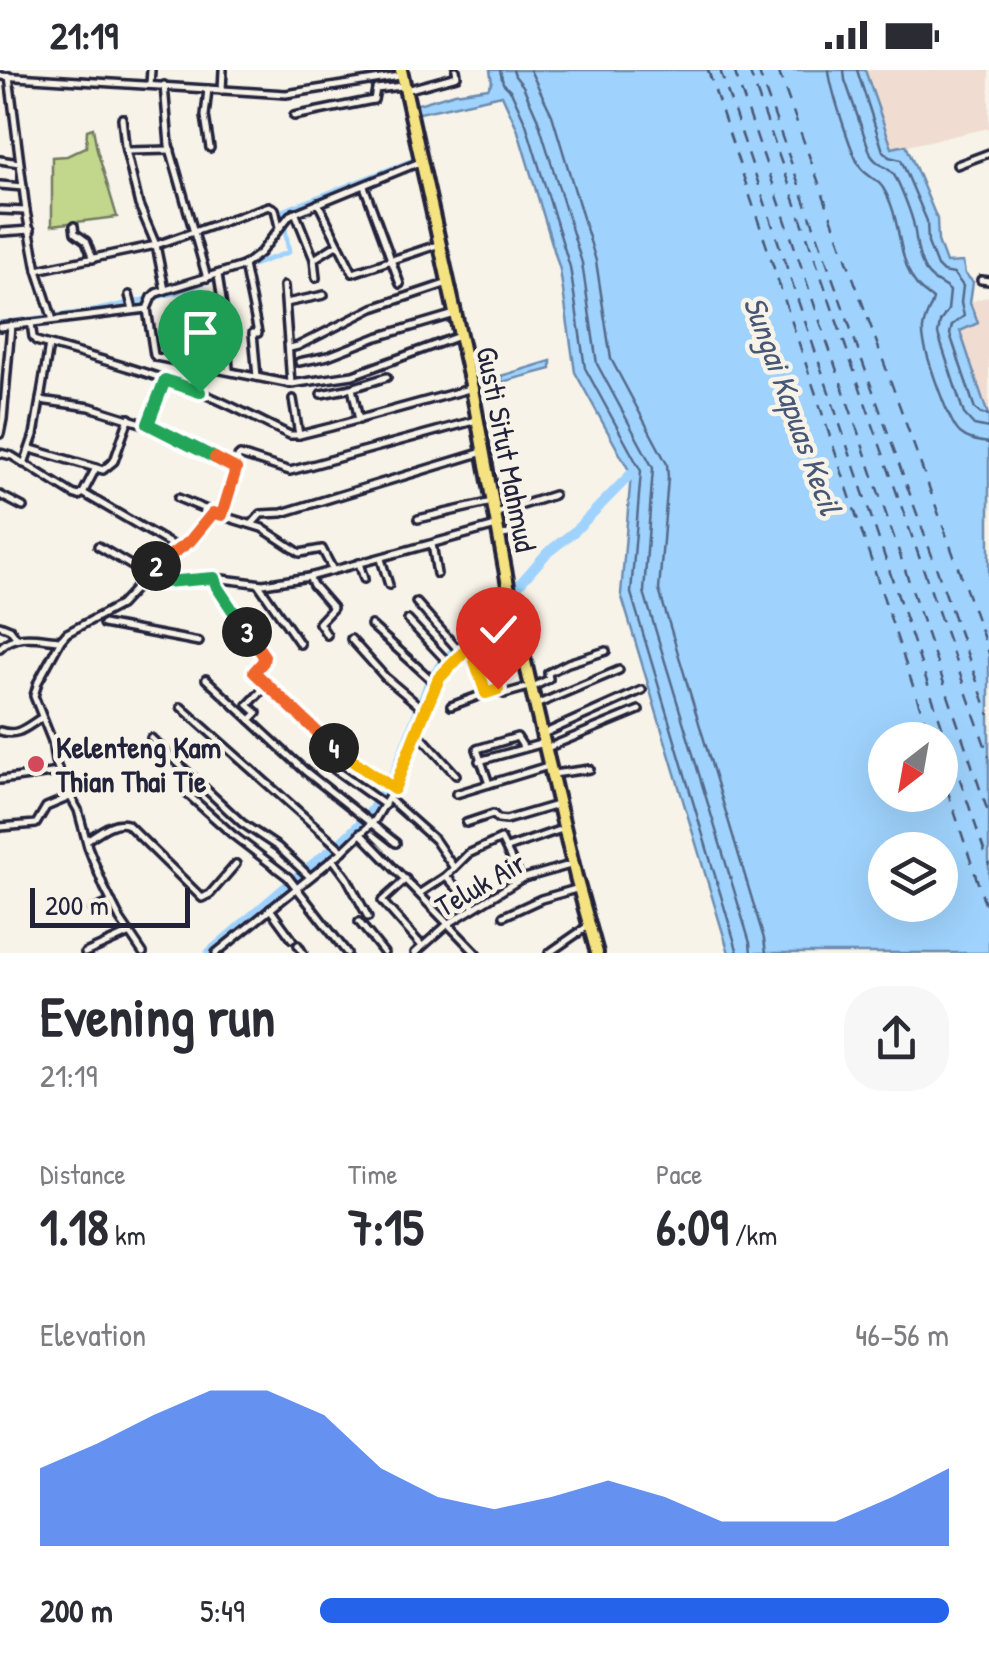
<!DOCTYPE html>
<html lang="en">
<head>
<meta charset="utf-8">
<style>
  :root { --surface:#fff; --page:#f7f7f7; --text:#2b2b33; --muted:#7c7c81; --accent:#2563eb }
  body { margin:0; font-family:"Patrick Hand",sans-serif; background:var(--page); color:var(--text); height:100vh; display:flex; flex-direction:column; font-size:38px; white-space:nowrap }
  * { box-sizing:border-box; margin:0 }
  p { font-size:32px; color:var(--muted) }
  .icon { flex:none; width:55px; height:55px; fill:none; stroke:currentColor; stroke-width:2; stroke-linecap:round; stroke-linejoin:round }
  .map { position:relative; height:883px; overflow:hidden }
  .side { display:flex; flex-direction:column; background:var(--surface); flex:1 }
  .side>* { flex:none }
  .needle { width:65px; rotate:211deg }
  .tools { position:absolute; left:868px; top:652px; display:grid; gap:20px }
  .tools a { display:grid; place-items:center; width:90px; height:90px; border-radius:50%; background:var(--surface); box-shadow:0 10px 40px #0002; font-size:50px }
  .scale { position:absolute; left:30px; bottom:25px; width:160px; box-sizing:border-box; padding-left:10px; border:5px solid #22223b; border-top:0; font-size:28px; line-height:35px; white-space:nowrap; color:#22223b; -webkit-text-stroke:8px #f7f3e8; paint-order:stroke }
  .pin { position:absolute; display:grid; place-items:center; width:85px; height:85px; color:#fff; margin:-102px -42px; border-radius:50% 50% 50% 0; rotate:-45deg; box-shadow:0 0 10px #0007 }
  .pin .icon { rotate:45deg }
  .km { position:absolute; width:50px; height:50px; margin:-25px; border-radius:50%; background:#222; color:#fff; font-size:28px; line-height:50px; text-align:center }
  .round { display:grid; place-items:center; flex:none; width:105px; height:105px; border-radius:40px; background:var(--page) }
  .headline { display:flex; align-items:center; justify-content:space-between; height:170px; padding:0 40px }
  h1 { font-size:55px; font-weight:800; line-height:75px }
  .figures { display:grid; grid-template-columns:repeat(3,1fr); gap:15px; height:170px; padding:10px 40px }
  .figures div { display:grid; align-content:center }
  .figures b { font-size:50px; font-weight:800 }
  .figures small { font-size:28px; font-weight:400 }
  .figures p { font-size:28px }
  .chart { height:280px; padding:20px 40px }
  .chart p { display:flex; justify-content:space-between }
  .chart svg { width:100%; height:180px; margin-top:10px; fill:var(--accent); opacity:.7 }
  ul { padding:0 40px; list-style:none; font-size:32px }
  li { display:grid; grid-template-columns:160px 120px 1fr; align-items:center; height:75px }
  li i { height:25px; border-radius:12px; background:var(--accent) }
  .status { display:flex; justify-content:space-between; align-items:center; height:70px; padding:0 50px; background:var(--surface); direction:ltr }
  .status svg { height:28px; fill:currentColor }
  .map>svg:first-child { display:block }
</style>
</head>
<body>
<div class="status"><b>21:19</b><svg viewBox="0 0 49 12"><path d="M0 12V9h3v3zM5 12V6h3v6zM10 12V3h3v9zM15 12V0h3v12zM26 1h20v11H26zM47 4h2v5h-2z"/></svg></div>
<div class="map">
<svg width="989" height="883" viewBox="0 0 989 883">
  <rect width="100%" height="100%" fill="#f7f3e8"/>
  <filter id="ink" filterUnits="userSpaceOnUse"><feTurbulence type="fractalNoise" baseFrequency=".01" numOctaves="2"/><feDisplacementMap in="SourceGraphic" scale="20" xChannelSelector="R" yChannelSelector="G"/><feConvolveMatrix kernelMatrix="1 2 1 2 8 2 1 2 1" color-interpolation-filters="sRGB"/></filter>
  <g filter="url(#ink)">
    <g fill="#f1dcd2">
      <path d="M865,0H989V58L893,79Z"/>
      <path d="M989,226V348L959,261L978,253L970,232Z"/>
    </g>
    <path fill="#c2d78c" stroke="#727c64" stroke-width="2.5" d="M93,58L97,80L117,147L52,155V87L67,86L86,77L87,60Z"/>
    <g fill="#9fd3fd" stroke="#6d8caf" stroke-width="2.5" fill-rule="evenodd">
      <path d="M490,0H865L892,78L906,75L937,149L938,171L946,193L963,192L965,204L973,212L970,233L978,253L960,261L989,348V883H729L621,524L631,404L575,302L560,200L517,58L502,25L420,43L408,37L455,23L488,18L492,12ZM885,670H940V725H885ZM885,780H940V835H885Z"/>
      <path d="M551,291V299L502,312L501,306Z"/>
    </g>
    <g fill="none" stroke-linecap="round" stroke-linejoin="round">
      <g stroke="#546989" stroke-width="2.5">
        <path d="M500,0L503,13L511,21L526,54L570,197L585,298L641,401L631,523L738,883"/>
        <path d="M513,0L515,6L523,16L538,50L582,193L597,294L653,398L644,522L750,873L751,883"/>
        <path d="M530,0L552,45L596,191L611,289L667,394L668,408L659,520L764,869L766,883"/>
        <path d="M829,0C830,17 851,82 860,97C866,106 878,109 883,118C902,148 896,186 916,214C920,220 927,224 933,229C931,239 924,247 923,259C921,275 948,352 960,363C968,370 978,372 989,373"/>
        <path d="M844,0L845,10L871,85C878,97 888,96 894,105C900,114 912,145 914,156C917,172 917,186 926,202C932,212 942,213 950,221L948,240L940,252L938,264L964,344L974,355L989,358"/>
        <path d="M857,0L883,81L889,87L901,90L927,151L928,173L937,196L943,202L954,204L963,216L961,233L964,246L952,255L950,264L975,339L981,344L989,345"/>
      </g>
      <path stroke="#9fd3fd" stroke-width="5" d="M0,253L93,241L175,223L289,182L282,141L413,90L415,87L414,81"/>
      <path stroke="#9fd3fd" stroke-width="10" d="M209,883L303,802L340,773L367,747L392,710L431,608L452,583L496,541L547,483L575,461L631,404"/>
      <g stroke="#485775" stroke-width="2.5" stroke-dasharray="12 10" stroke-linecap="butt">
        <path d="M708,0L931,670"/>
        <path d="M720,0L989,795"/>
        <path d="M734,0L989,745"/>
        <path d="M749,0L989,687"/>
        <path d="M758,0L989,645"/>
        <path d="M778,0L989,583"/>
        <path d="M940,698L989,846"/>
      </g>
      <defs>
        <g id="minor">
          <path d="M0,6L286,24L400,6"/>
          <path d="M9,6L26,141L37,200L53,250"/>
          <path d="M150,14L151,0"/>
          <path d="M164,15L169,75L207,208"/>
          <path d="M208,19L205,46L210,78"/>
          <path d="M222,20L223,0"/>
          <path d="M406,20L457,6L456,0"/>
          <path d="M294,46L368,31L374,30L376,19L402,16"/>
          <path d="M122,48L125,76L139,135L156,175L165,220"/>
          <path d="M126,81L171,80"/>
          <path d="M0,90L19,93"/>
          <path d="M957,95L989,83"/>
          <path d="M0,115L23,117"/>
          <path d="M364,116L400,214"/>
          <path d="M318,133L353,203L437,175"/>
          <path d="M0,140L26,141"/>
          <path d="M295,142L314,189"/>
          <path d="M74,156L75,163L86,171L93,189"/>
          <path d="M2,162L31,160"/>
          <path d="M244,195L258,263H253L257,307"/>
          <path d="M37,200L156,175L269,136L275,139L279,157"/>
          <path d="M218,205L227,263L229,301"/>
          <path d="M316,208L314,189L338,174"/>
          <path d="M981,210L989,211"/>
          <path d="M129,225L133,240"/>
          <path d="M286,233L324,225"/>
          <path d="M147,239L152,227L156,223L243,196L260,183L290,145L420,92"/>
          <path d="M147,239L154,285L156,287L291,314L284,216"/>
          <path d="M31,253L33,267L36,271C92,287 146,301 199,322C230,334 260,351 290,365H299L331,357L469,319"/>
          <path d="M0,257L147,239"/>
          <path d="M49,275L40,330L90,337L157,358L236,399L238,387L240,385L290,401L477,350"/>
          <path d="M290,278L298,276L373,238L448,213"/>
          <path d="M299,292L328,286L377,267L455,244"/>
          <path d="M291,314L353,305L459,266"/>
          <path d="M321,324L352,318"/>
          <path d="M293,329L299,365"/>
          <path d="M359,350L352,318L387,307"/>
          <path d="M148,354L165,310"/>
          <path d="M0,364L3,349L11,255"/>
          <path d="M31,379L103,400L114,391L129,348"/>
          <path d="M0,383L12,386L73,424L79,426L83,423L179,479"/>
          <path d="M24,394L34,365L40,330"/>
          <path d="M83,423L96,398"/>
          <path d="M0,425L23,437"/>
          <path d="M178,428L212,442"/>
          <path d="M497,443L554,425"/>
          <path d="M222,444L236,399"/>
          <path d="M418,449L492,432"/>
          <path d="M252,454L261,444L282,443L483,382"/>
          <path d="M501,465L518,463"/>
          <path d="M432,474L437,504"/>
          <path d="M98,476L147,505"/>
          <path d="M381,489L389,515"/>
          <path d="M359,493L364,509"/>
          <path d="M309,507L313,515L333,538L319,553L327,565"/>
          <path d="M214,508L218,519L264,586L263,591L254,602L331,676L348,690L394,719"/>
          <path d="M142,513L214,508L263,514L309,507L496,456"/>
          <path d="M259,515L300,574"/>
          <path d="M416,532L462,584"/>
          <path d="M408,550L451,596"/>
          <path d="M103,554L199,572"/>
          <path d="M0,555L10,559L16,567"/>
          <path d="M371,555L436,614"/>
          <path d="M351,569L385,607L424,640"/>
          <path d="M470,576L486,623"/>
          <path d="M0,578C16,561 40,569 61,570"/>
          <path d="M206,609L305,701L396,773"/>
          <path d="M533,617L549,609L548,603L568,593L606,581"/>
          <path d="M536,635L619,600"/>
          <path d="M451,636L497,619L504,624L532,616"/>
          <path d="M181,637L343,781"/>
          <path d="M250,650L257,643L248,635L267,615"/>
          <path d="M0,661C18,667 26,657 41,648"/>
          <path d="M418,663L456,705"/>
          <path d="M543,664L642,620"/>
          <path d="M151,668L242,753L278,777L310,807"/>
          <path d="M547,678L639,640"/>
          <path d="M479,691L544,673"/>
          <path d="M334,699L385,735"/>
          <path d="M553,704L590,699"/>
          <path d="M0,710L59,702"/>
          <path d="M489,714L477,679L517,667L524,678"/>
          <path d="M184,721L233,765L288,807L347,883"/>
          <path d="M456,724L548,696"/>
          <path d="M389,729L435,770L454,798"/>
          <path d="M466,753L493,744L498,749L506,750L557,735"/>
          <path d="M0,757L36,754L46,737L70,727"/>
          <path d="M360,763L476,883"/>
          <path d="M87,770C98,763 113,750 127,754L202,828L210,824L236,794"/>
          <path d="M507,778L562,759"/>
          <path d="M333,789L347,808L368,847"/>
          <path d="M446,806L474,837"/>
          <path d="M406,809L382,831L422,876"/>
          <path d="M420,823L446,806L468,784L501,769L521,809"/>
          <path d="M270,839L292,869"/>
          <path d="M93,840L112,832"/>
          <path d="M504,846L541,829L576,819"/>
          <path d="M359,852L384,883"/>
          <path d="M298,875L303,883"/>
          <path d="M85,883L130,863"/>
          <path d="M143,883L120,849L104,817L88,777L78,740L65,717L55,691L52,671L34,626L38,612L61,570L67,563L120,535L162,490L189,471L213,443L262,458L300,483L322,479L333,500"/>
          <path d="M216,883L343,781L375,750L400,708L439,608L484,561L510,539"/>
          <path d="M415,883L448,854L521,809L570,795"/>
          <path d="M549,883L588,856"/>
        </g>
        <path id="trunk" d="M401,0L472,319L512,537L576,807L597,883"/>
      </defs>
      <use href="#minor" stroke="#22223b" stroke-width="12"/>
      <use href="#trunk" stroke="#22223b" stroke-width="18"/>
      <use href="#minor" stroke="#f7f3e8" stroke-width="5"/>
      <use href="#trunk" stroke="#f5e382" stroke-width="10"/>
    </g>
  </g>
  <g fill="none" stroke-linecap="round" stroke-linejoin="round" filter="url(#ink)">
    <defs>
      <path id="split-1" d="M200,322L165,310L148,354L215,388"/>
      <path id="split-2" d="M156,496L190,471L213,443L222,445L236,399L215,388"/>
      <path id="split-3" d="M156,496L141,514L214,508L217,517L247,562"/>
      <path id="split-4" d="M247,562L264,586L263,592L254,602L334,678"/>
      <path id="split-5" d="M334,678L394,719L426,638"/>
      <path id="split-6" d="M426,638L439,608L470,576L486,623L498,619"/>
    </defs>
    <use href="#split-1" stroke="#fff" stroke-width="20"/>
    <use href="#split-2" stroke="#fff" stroke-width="20"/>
    <use href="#split-3" stroke="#fff" stroke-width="20"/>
    <use href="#split-4" stroke="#fff" stroke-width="20"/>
    <use href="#split-5" stroke="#fff" stroke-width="20"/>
    <use href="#split-6" stroke="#fff" stroke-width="20"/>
    <use href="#split-1" stroke="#22a559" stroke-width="12"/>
    <use href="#split-2" stroke="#f0652b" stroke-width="12"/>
    <use href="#split-3" stroke="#22a559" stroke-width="12"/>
    <use href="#split-4" stroke="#f0652b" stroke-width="12"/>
    <use href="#split-5" stroke="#f5b400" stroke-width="12"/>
    <use href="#split-6" stroke="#f5b400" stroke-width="12"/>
  </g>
  <circle fill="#d1495b" stroke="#f7f3e8" stroke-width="4" cx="36" cy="694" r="10"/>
  <g text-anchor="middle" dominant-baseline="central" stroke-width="9" stroke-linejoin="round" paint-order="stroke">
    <g font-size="30" fill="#22223b" stroke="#f7f3e8">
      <text transform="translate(507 379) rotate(79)">Gusti Situt Mahmud</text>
      <text transform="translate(480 814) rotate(-30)">Teluk Air</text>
    </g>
    <g font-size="30" font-weight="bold" fill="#22223b" stroke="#f7f3e8" text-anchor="start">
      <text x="56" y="677">Kelenteng Kam<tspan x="56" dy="34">Thian Thai Tie</tspan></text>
    </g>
    <g font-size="32" font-style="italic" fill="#485775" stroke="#f7f3e8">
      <text transform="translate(793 335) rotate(70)">Sungai Kapuas Kecil</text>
    </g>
  </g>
</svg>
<div class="tools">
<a><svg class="needle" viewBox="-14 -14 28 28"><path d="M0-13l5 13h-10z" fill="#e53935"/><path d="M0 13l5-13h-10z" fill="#7c7c81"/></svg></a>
<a><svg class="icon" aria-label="layers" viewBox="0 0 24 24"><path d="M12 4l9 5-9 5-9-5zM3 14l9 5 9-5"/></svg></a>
</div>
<div class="scale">200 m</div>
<div class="pin" style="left:200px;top:322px;background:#1e9e55"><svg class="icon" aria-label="arrive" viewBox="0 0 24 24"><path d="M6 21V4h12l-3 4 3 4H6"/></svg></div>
<div class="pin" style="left:498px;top:619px;background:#d93025"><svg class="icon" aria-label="check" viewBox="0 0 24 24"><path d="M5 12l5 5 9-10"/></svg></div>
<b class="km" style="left:156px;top:496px">2</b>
<b class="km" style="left:247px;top:562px">3</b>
<b class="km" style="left:334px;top:678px">4</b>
</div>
<section class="side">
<div class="headline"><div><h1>Evening run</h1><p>21:19</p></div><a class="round"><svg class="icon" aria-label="share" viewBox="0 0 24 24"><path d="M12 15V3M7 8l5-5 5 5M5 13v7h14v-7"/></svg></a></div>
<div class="figures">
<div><p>Distance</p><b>1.18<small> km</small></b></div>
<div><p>Time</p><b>7:15</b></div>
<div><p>Pace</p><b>6:09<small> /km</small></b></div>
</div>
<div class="chart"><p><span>Elevation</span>46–56 m</p>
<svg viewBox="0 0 160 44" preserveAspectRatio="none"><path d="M0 44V25L10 19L20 12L30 6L40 6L50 12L60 25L70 32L80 35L90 32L100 28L110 32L120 38L130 38L140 38L150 32L160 25V44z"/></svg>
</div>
<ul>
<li><b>200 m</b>5:49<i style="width:100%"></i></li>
</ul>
</section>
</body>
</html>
